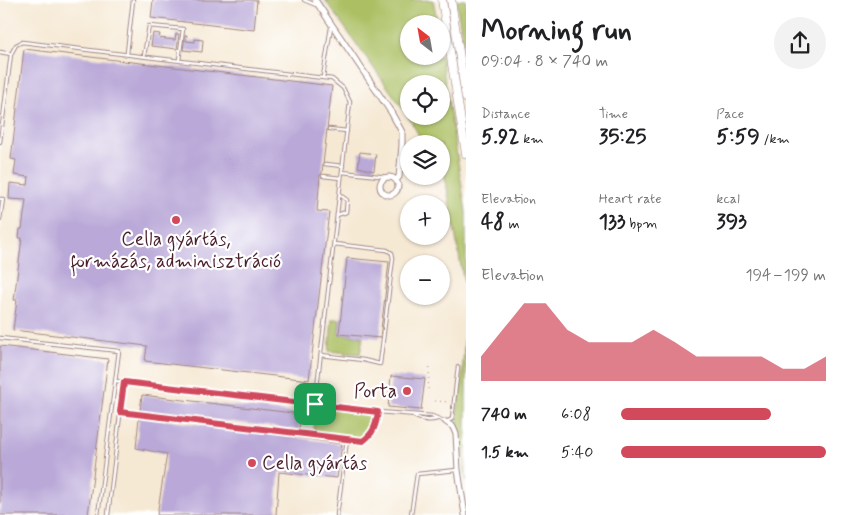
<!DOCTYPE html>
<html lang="en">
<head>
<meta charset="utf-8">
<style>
  :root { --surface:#fff; --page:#f2f2f2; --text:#202124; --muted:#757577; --accent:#d1495b }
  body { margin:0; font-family:Mynerve,sans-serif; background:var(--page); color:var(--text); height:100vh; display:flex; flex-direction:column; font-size:19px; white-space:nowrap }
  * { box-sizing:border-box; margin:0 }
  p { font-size:16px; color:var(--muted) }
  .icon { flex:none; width:28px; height:28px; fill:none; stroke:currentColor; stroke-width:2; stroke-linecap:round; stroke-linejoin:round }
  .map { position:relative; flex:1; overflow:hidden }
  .details { display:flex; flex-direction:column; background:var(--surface); width:375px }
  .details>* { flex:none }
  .needle { width:32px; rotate:329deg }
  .controls { position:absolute; left:400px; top:15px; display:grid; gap:10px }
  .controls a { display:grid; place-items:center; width:50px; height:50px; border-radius:50%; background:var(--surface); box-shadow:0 1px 4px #0004; font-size:25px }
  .pin { position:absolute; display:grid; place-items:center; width:42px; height:42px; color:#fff; margin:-21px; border-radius:10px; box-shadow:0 2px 8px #0006 }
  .round { display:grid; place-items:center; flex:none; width:52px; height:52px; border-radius:26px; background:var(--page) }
  .summary { display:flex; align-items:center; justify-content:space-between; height:85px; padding:0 15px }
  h1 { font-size:28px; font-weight:700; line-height:38px }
  .figures { display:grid; grid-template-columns:repeat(3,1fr); gap:8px; height:85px; padding:5px 15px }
  .figures div { display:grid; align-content:center }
  .figures b { font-size:21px; font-weight:700 }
  .figures small { font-size:14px; font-weight:400 }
  .figures p { font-size:14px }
  .chart { height:140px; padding:10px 15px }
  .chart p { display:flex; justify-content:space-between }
  .chart svg { width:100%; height:90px; margin-top:5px; fill:var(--accent); opacity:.7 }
  ul { padding:0 15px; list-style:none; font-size:16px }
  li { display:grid; grid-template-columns:80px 60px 1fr; align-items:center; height:38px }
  li i { height:12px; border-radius:6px; background:var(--accent) }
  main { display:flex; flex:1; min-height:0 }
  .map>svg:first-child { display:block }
</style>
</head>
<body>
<main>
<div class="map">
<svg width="466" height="515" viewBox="0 0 466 515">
  <rect width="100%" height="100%" fill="#fff"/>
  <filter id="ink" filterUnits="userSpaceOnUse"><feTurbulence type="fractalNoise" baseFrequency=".02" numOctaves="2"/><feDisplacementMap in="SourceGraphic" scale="10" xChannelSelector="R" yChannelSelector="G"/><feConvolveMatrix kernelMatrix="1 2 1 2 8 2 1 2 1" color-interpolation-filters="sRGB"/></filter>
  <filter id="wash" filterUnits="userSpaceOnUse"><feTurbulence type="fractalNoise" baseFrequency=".0096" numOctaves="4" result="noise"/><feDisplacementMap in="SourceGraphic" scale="20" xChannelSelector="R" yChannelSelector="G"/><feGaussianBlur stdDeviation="1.12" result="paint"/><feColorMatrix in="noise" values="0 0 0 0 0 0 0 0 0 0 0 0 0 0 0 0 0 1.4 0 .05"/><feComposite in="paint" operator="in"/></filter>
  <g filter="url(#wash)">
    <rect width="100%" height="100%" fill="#f6e9d4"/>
    <g fill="#acc064" stroke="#7b7048" fill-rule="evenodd">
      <path d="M325,0H433L438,24H409V56H441L466,212V294L444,171L441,167V144H424L406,113ZM409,84H441V116H409Z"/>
      <path d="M456,0H466V62Z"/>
      <path d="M466,317V481L457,415L462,376Z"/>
      <path d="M332,319H340L339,334L363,337L360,354L329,351Z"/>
      <path d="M317,406L377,413C375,425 372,432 363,440L313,434Z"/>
    </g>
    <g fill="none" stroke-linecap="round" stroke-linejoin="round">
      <path stroke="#56b6d5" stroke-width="1" d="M321,1L332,18"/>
    </g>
    <g id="blocks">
      <g fill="#b9a8d8">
        <path d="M153,0H257L254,30L151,18Z"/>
        <path d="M153,33L160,34L159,38L175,40L176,34H179L177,49L151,46Z"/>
        <path d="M185,35H187L186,41L195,42V39L203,40L202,52L183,50Z"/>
        <path d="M24,49L332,86L322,173L320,175L317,211L329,212L309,380L145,361L147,346L13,330L17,300H14L22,238H19L20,229H22L26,200L9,199L10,183L28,185L29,177L14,175L16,160L11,159Z"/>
        <path d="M360,152L376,154L374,171L358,167Z"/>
        <path d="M347,258L389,262L380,338L339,334Z"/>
        <path d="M0,346L108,359L88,515H0Z"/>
        <path d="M391,376L425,379L421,410L388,407Z"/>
        <path d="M142,395L301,414L299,430L140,411Z"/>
        <path d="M139,417L271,433V434L342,444L337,478L279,472L276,515H157L167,454L136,448Z"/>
      </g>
    </g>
  </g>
  <g filter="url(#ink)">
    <use href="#blocks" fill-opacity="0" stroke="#a08480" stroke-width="1"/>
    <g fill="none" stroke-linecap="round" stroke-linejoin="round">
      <defs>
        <g id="service">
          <path d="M304,0L316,5"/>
          <path d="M0,52L11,54"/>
          <path d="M127,53L133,0"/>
          <path d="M144,56L149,26L183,29L179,60"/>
          <path d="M323,77L331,27"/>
          <path d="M329,129L347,131"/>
          <path d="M0,142L11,54L16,45L22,42L332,79L343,88L350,102L315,404"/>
          <path d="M325,164L343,166"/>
          <path d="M342,172L388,177"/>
          <path d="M323,176L341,178"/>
          <path d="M0,199H3L0,219"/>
          <path d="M337,215L346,212L347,200L340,195"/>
          <path d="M0,338L119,351L98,515"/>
          <path d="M321,355L363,360L380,364L393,258L392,253L387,250L334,244"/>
          <path d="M116,381L378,412L432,416L446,422L452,419L458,367"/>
          <path d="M120,412L363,441C374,433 376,425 378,412"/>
          <path d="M414,416C421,420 430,421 437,419"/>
          <path d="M108,515L124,382"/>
          <path d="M337,515L347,440"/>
          <path d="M411,515L417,474L457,470"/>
        </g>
        <g id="minor">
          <path d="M315,0L391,112L402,132V145L399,177L396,180"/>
          <circle cx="389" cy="186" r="9"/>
          <path d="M446,422L453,427L456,434L458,470L465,515"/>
        </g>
        <g id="trunk">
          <path d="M442,0L466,154"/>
          <path d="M451,0L466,98"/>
        </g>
      </defs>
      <use href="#service" stroke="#a08480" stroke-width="4.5"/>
      <use href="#minor" stroke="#a08480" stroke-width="7"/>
      <use href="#trunk" stroke="#a08480" stroke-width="9"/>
      <g stroke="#a08480" stroke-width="1" stroke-dasharray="1 4" stroke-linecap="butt">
        <path d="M428,389L430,364"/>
        <path d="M435,401L449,402"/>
      </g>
      <use href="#service" stroke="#fff" stroke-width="2.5"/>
      <use href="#minor" stroke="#fff" stroke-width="5"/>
      <use href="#trunk" stroke="#fff" stroke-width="8"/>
    </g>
  </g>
  <g fill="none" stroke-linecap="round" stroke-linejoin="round" filter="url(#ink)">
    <defs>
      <path id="route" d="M124,382L378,412C376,425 374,433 363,441L120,412Z"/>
    </defs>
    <use href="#route" stroke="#fff" stroke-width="10"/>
    <use href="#route" stroke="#d1495b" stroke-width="6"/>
  </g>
  <g fill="#d1495b" stroke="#fff" stroke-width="2">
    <circle cx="176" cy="220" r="5"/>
    <circle cx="407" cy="391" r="5"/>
    <circle cx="252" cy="463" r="5"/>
  </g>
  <g text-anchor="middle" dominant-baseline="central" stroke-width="4.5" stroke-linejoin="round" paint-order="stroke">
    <g font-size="19" fill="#4a1f2b" stroke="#fff">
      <text x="176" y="239">Cella gyártás,<tspan x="176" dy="22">formázás, adminisztráció</tspan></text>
      <text x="397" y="391" text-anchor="end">Porta</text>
      <text x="262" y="463" text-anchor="start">Cella gyártás</text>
    </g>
  </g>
</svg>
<div class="controls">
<a><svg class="needle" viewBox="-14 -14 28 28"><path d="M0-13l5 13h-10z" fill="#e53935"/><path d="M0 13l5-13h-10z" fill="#757577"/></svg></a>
<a><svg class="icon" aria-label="locate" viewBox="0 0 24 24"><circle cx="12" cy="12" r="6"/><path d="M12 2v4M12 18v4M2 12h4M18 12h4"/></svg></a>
<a><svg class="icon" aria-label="layers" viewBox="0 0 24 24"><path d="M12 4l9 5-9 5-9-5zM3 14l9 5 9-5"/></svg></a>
<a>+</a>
<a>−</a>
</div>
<div class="pin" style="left:315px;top:404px;background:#1e9e55"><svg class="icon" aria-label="arrive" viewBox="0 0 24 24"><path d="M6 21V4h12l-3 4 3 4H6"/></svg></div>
</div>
<section class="details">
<div class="summary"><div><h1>Morning run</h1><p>09:04 · 8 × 740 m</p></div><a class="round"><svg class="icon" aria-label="share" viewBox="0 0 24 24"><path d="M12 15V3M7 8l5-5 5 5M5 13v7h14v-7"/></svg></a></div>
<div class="figures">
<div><p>Distance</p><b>5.92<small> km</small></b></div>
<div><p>Time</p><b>35:25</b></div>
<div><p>Pace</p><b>5:59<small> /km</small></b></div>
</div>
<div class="figures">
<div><p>Elevation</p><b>48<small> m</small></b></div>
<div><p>Heart rate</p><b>133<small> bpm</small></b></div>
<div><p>kcal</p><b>393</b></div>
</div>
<div class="chart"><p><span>Elevation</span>194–199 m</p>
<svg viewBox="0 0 160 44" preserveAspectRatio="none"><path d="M0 44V32L10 19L20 6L30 6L40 19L50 25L60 25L70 25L80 19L90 25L100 32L110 32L120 32L130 32L140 38L150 38L160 32V44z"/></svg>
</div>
<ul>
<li><b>740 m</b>6:08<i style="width:73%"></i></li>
<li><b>1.5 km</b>5:40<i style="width:100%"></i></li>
</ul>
</section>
</main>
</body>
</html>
